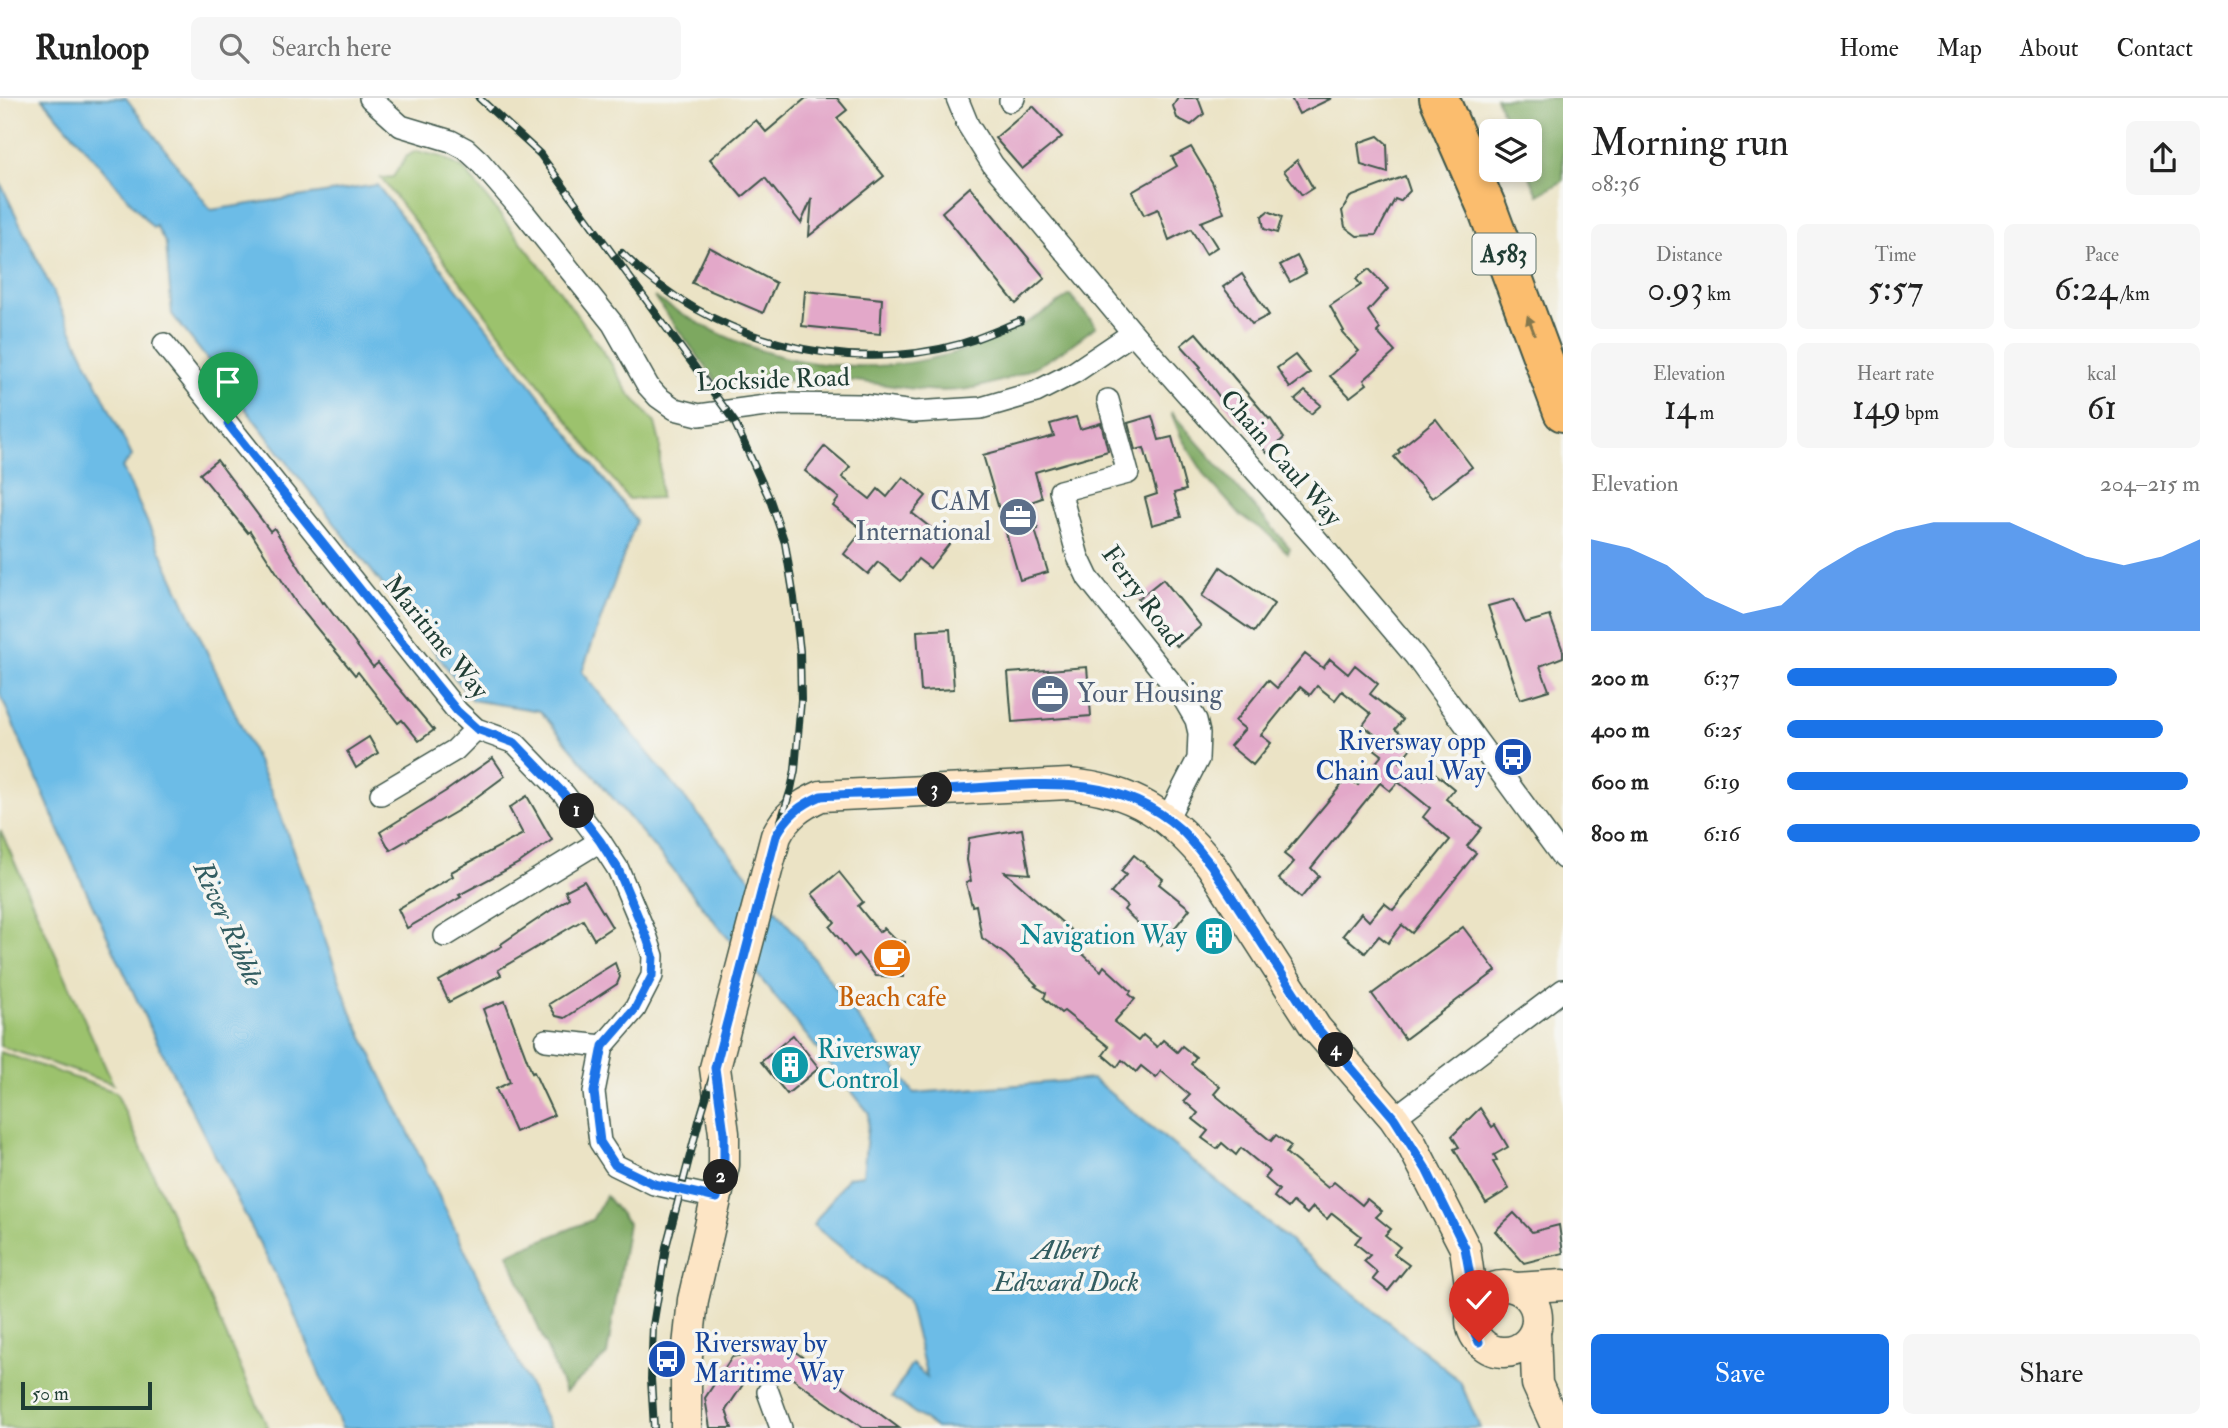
<!DOCTYPE html>
<html lang="en">
<head>
<meta charset="utf-8">
<style>
  :root { --surface:#fff; --page:#f6f6f6; --text:#222; --muted:#767676; --line:#e0e0e0; --accent:#1a73e8 }
  body { margin:0; font-family:"IM FELL Double Pica",serif; background:var(--page); color:var(--text); height:100vh; display:flex; flex-direction:column; font-size:26px; white-space:nowrap }
  * { box-sizing:border-box; margin:0 }
  p { font-size:23px; color:var(--muted) }
  .icon { flex:none; width:38px; height:38px; fill:none; stroke:currentColor; stroke-width:2; stroke-linecap:round; stroke-linejoin:round }
  .map { position:relative; flex:1; overflow:hidden }
  .details { display:flex; flex-direction:column; background:var(--surface); width:665px }
  .details>* { flex:none }
  .tools { position:absolute; left:1479px; top:21px; display:grid; gap:14px }
  .tools a { display:grid; place-items:center; width:63px; height:63px; border-radius:10px; background:var(--surface); box-shadow:0 4px 10px #0003; font-size:35px }
  .scale { position:absolute; left:21px; bottom:18px; width:131px; box-sizing:border-box; padding-left:7px; border:4px solid #1f3d34; border-top:0; font-size:19px; line-height:24px; white-space:nowrap; color:#1f3d34; -webkit-text-stroke:5px #f6f6f2; paint-order:stroke }
  .pin { position:absolute; display:grid; place-items:center; width:60px; height:60px; color:#fff; margin:-72px -30px; border-radius:50% 50% 50% 0; rotate:-45deg; box-shadow:0 0 7px #0007 }
  .pin .icon { rotate:45deg }
  .km { position:absolute; width:35px; height:35px; margin:-18px; border-radius:50%; background:#222; color:#fff; font-size:19px; line-height:35px; text-align:center }
  .round { display:grid; place-items:center; flex:none; width:74px; height:74px; border-radius:10px; background:var(--page) }
  .headline { display:flex; align-items:center; justify-content:space-between; height:119px; padding:0 28px }
  h1 { font-size:38px; font-weight:600; line-height:52px }
  .figures { display:grid; grid-template-columns:repeat(3,1fr); gap:10px; height:119px; padding:7px 28px }
  .figures div { display:grid; align-content:center; border-radius:10px; background:var(--page); text-align:center }
  .figures b { font-size:35px; font-weight:600 }
  .figures small { font-size:19px; font-weight:400 }
  .figures p { font-size:19px }
  .chart { height:196px; padding:14px 28px }
  .chart p { display:flex; justify-content:space-between }
  .chart svg { width:100%; height:126px; margin-top:7px; fill:var(--accent); opacity:.7 }
  .primary-button { display:flex; gap:14px; margin-top:auto; padding:14px 28px }
  .primary-button a { flex:1; height:80px; border-radius:10px; background:var(--accent); color:#fff; font-size:28px; font-weight:600; line-height:80px; text-align:center }
  .primary-button a+a { background:var(--page); color:var(--text) }
  ul { padding:0 28px; list-style:none; font-size:23px }
  li { display:grid; grid-template-columns:112px 84px 1fr; align-items:center; height:52px }
  li i { height:18px; border-radius:9px; background:var(--accent) }
  header { display:flex; align-items:center; gap:42px; box-sizing:border-box; height:98px; padding:0 35px; background:var(--surface); border-bottom:2px solid var(--line) }
  header strong { font-size:33px }
  nav { display:flex; gap:38px; margin-inline-start:auto; font-size:24px }
  .search { width:490px; height:63px; background:var(--page); display:flex; align-items:center; gap:18px; box-sizing:border-box; padding:0 24px; border-radius:10px; color:var(--muted); font-size:26px }
  main { display:flex; flex:1; min-height:0 }
  .map>svg:first-child { display:block }
</style>
</head>
<body>
<header>
<strong>Runloop</strong>
<div class="search"><svg class="icon" aria-label="search" viewBox="0 0 24 24"><circle cx="10" cy="10" r="6"/><path d="M15 15l6 6"/></svg>Search here</div>
<nav><a>Home</a><a>Map</a><a>About</a><a>Contact</a></nav>
</header>
<main>
<div class="map">
<svg width="1563" height="1330" viewBox="0 0 1563 1330">
  <rect width="100%" height="100%" fill="#f6f6f2"/>
  <filter id="ink" filterUnits="userSpaceOnUse"><feTurbulence type="fractalNoise" baseFrequency=".0143" numOctaves="2"/><feDisplacementMap in="SourceGraphic" scale="14" xChannelSelector="R" yChannelSelector="G"/><feConvolveMatrix kernelMatrix="1 2 1 2 8 2 1 2 1" color-interpolation-filters="sRGB"/></filter>
  <filter id="wash" filterUnits="userSpaceOnUse"><feTurbulence type="fractalNoise" baseFrequency=".00686" numOctaves="4" result="noise"/><feDisplacementMap in="SourceGraphic" scale="28" xChannelSelector="R" yChannelSelector="G"/><feGaussianBlur stdDeviation="1.57" result="paint"/><feColorMatrix in="noise" values="0 0 0 0 0 0 0 0 0 0 0 0 0 0 0 0 0 1.4 0 .05"/><feComposite in="paint" operator="in"/></filter>
  <g filter="url(#wash)">
    <rect width="100%" height="100%" fill="#ebe3c5"/>
    <g fill="#9cc26d" stroke="#5e8050" stroke-width="2">
      <path d="M416,53L442,59L464,71L559,192L609,262L627,293L655,325L660,345V400L628,401L381,80L393,79L406,59Z"/>
      <path d="M0,732L7,747L113,986L0,948Z"/>
      <path d="M0,954L116,994L268,1330H0Z"/>
    </g>
    <g fill="#7da860" stroke="#4e724a" stroke-width="2">
      <path d="M1496,0H1563V83L1538,97L1527,72H1530V33H1511Z"/>
      <path d="M1070,197L1096,228C1056,260 1020,282 968,291C923,298 875,282 830,281C794,281 758,285 723,292L654,199C690,221 728,243 769,255C874,286 983,261 1070,197Z"/>
      <path d="M1171,314L1290,450L1288,455L1267,435L1240,417L1207,380L1182,341Z"/>
      <path d="M606,1098L628,1125L607,1257L565,1294L508,1156L592,1122Z"/>
    </g>
    <g fill="#6cbce7" stroke="#467c8e" stroke-width="2">
      <path d="M42,0H126L211,112L377,87L636,423L582,574L794,834L914,995L1093,981L1460,1283L1480,1330H936L892,1299L912,1266L927,1279L907,1201L813,1127L848,1079L863,1077L869,1015L674,773L540,613L472,602L172,216L166,146L156,128L153,130Z"/>
      <path d="M0,84L132,358L122,369L275,702L351,914L550,1330H342L289,1203L150,930L76,771L0,596Z"/>
    </g>
    <g id="blocks">
      <g fill="#e3a8c9">
        <path d="M806,0H837L847,12L837,20L884,78L809,138L812,100L801,125L765,80L742,99L710,61L756,22L766,34Z"/>
        <path d="M1178,0H1198L1204,16L1191,27L1177,20L1173,8Z"/>
        <path d="M1291,0H1332L1299,16Z"/>
        <path d="M1033,8L1062,39L1022,71L995,40Z"/>
        <path d="M1378,38L1387,46L1388,75L1361,67L1358,45Z"/>
        <path d="M1191,49L1212,84L1224,115L1201,124L1217,149L1206,156L1191,131L1169,142L1158,111L1144,117L1132,94L1177,68L1172,59Z"/>
        <path d="M1297,62L1313,90L1302,97L1284,73Z"/>
        <path d="M1405,78L1410,93L1400,103L1395,101L1376,137L1357,138L1345,129L1342,113L1350,99Z"/>
        <path d="M970,89L1045,180L1016,206L942,114Z"/>
        <path d="M1268,113L1282,119L1277,135L1264,131L1262,118Z"/>
        <path d="M709,149L776,185L763,215L692,185Z"/>
        <path d="M1297,158L1306,175L1290,184L1280,167Z"/>
        <path d="M1369,171L1388,191L1368,213L1380,231L1377,234L1395,254L1364,282L1367,286L1350,299L1330,278L1359,253L1342,234L1344,233L1330,208L1361,187L1356,181Z"/>
        <path d="M1242,176L1269,217L1252,226L1223,189Z"/>
        <path d="M805,193L882,201L880,236L802,228Z"/>
        <path d="M1196,235L1269,321L1270,320L1284,340L1267,355L1240,322L1238,324L1199,271L1201,269L1181,247Z"/>
        <path d="M1295,257L1310,275L1290,290L1277,270Z"/>
        <path d="M1305,293L1321,307L1311,316L1295,302Z"/>
        <path d="M1152,318L1159,342L1172,339L1186,392L1174,395L1181,419L1152,427L1145,400L1157,396L1144,350L1135,352L1128,325Z"/>
        <path d="M1076,319L1080,331L1101,325L1108,353L1035,374L1042,400L1031,404L1038,431L1035,432L1048,474L1020,482L983,357L1054,338L1050,326Z"/>
        <path d="M1436,321L1472,369L1432,400L1394,359L1400,354L1398,352Z"/>
        <path d="M825,348L850,369L842,379L870,401L878,391L887,399L903,379L926,398L912,415L950,445L930,470L918,461L901,483L878,464L868,476L844,456L863,432L833,408L839,400L805,373Z"/>
        <path d="M217,362L270,433L274,430L322,505L324,504L373,569L378,565L434,632L419,643L402,622L398,625L358,574L355,577L297,506L250,433L248,435L200,376Z"/>
        <path d="M1221,469L1274,506L1254,534L1202,498Z"/>
        <path d="M1163,481L1201,528L1177,548L1138,501Z"/>
        <path d="M1514,501L1525,525L1550,518L1563,553V559L1540,568L1549,592L1520,601L1488,508Z"/>
        <path d="M950,531L954,591L921,593L917,533Z"/>
        <path d="M1305,556L1323,570L1330,561L1348,576L1355,567L1378,586L1370,596L1403,622L1395,631L1414,646L1400,664L1423,682L1431,672L1454,691L1446,701L1482,730L1467,748L1476,755L1412,835L1402,827L1388,845L1379,838L1365,855L1343,837L1361,815L1369,823L1384,805L1393,812L1450,742L1423,719L1430,710L1398,684L1390,693L1380,685L1311,770L1319,778L1301,800L1279,781L1294,764L1284,756L1348,679L1358,687L1382,657L1373,650L1380,641L1363,627L1371,616L1342,593L1335,602L1317,588L1310,597L1300,589L1261,637L1271,645L1253,667L1230,648L1245,631L1235,623L1268,582L1277,590Z"/>
        <path d="M1087,569L1091,618L1012,624L1008,575Z"/>
        <path d="M369,639L378,655L356,670L347,653Z"/>
        <path d="M493,660L505,678L459,712L390,752L380,734L446,693Z"/>
        <path d="M527,698L552,742L519,765L459,797L461,799L407,830L398,811L453,778L451,774L523,736L509,710Z"/>
        <path d="M1022,731L1030,776L1005,774L1081,841L1074,848L1101,873L1104,868L1131,893L1129,896L1135,901L1114,924L1138,943L1143,937L1157,949L1163,942L1177,954L1182,948L1196,959L1191,966L1220,989L1214,996L1271,1043L1276,1037L1291,1048L1286,1055L1328,1090L1334,1084L1362,1107L1367,1101L1382,1113L1376,1119L1391,1131L1385,1137L1400,1149L1394,1156L1409,1167L1388,1193L1373,1181L1378,1175L1364,1163L1370,1157L1355,1145L1361,1138L1332,1115L1327,1121L1313,1109L1307,1116L1293,1104L1288,1110L1274,1099L1279,1092L1265,1080L1270,1074L1241,1050L1236,1057L1222,1045L1217,1051L1202,1040L1208,1033L1193,1021L1198,1015L1184,1003L1190,997L1161,973L1156,980L1141,968L1136,974L1122,962L1117,969L1103,957L1109,949L1064,913L1061,915L1044,900L1046,895L1035,888L1037,887L1006,857L982,840L976,807L972,808L966,785L971,783L967,762L969,740Z"/>
        <path d="M1134,757L1163,781L1159,786L1190,811L1161,847L1124,812L1127,808L1111,795L1126,777L1121,773Z"/>
        <path d="M839,774L863,804L858,808L879,834L884,830L897,843L905,844L903,879L876,878L858,855L854,859L830,829L835,824L812,796Z"/>
        <path d="M584,783L612,829L594,841L583,822L498,872L501,877L449,904L439,883L502,848L501,846L569,800L565,793Z"/>
        <path d="M1216,827L1225,840L1212,850L1202,836Z"/>
        <path d="M1463,829L1496,873L1405,941L1372,896Z"/>
        <path d="M615,865L620,879L617,886L565,920L556,918L549,906Z"/>
        <path d="M505,903L532,975L534,974L554,1017L515,1034L496,991L510,984L483,911Z"/>
        <path d="M793,937L819,970L787,996L761,964Z"/>
        <path d="M1480,1010L1492,1029L1495,1027L1508,1049L1494,1057L1497,1062L1493,1064L1509,1091L1486,1105L1454,1051L1459,1049L1452,1038Z"/>
        <path d="M1514,1115L1532,1134L1559,1127L1563,1155L1524,1165L1495,1133Z"/>
        <path d="M786,1247L899,1330H863L783,1274L746,1282L726,1312L732,1330H710L705,1300L732,1259Z"/>
      </g>
    </g>
  </g>
  <g filter="url(#ink)">
    <use href="#blocks" fill-opacity="0" stroke="#3e564a" stroke-width="2"/>
    <g fill="none" stroke-linecap="round" stroke-linejoin="round">
      <defs>
        <g id="street">
          <path d="M370,0L401,28L451,43L466,51L479,63L525,116L613,226L648,288L658,299L675,311L699,317L780,306L861,307L914,314L981,310L1036,294L1075,274L1133,235"/>
          <path d="M957,0L968,27L993,67L1133,235L1318,443L1415,558L1563,760"/>
          <path d="M1010,3L1014,0"/>
          <path d="M164,246L457,613L476,631L515,645L564,696L600,743L618,771L647,840L653,858L652,878L635,911L603,948L594,994L600,1044L615,1067L654,1086L717,1100"/>
          <path d="M1108,302L1128,375L1060,393L1078,459L1088,480L1182,598L1196,622L1199,635L1198,661L1167,721"/>
          <path d="M381,696L455,652L476,631"/>
          <path d="M445,838L600,743"/>
          <path d="M546,942L603,948"/>
          <path d="M1394,1020L1563,892"/>
          <path d="M768,1294L781,1330"/>
        </g>
        <g id="secondary">
          <circle cx="1504" cy="1221" r="33"/>
          <path d="M1517,1190L1563,1187"/>
          <path d="M1535,1234L1537,1286L1557,1330"/>
          <path d="M686,1330V1267L693,1202L724,1067V1035L715,970L776,738C786,718 800,707 821,698L1069,686C1134,692 1170,717 1211,767L1316,930L1394,1020L1411,1045L1465,1150L1473,1207"/>
        </g>
        <path id="highway" d="M1439,0L1487,110L1563,314"/>
      </defs>
      <use href="#street" stroke="#3e564a" stroke-width="24"/>
      <use href="#secondary" stroke="#3e564a" stroke-width="33"/>
      <use href="#highway" stroke="#3e564a" stroke-width="42"/>
      <use href="#street" stroke="#fff" stroke-width="21"/>
      <use href="#secondary" stroke="#fde5c5" stroke-width="30"/>
      <use href="#highway" stroke="#fbbd6e" stroke-width="38"/>
      <defs>
        <g id="rail">
          <path d="M479,0L540,56L734,323L770,402L785,445L794,500L800,553L801,602L795,672L791,691L767,768L715,970L699,1023L666,1149L653,1228L651,1281L654,1330"/>
          <path d="M622,155C708,241 842,279 960,246C981,240 1000,231 1020,223"/>
        </g>
      </defs>
      <use href="#rail" stroke="#1f3d34" stroke-width="8"/>
      <use href="#rail" stroke="#f6f6f2" stroke-width="5" stroke-dasharray="16" stroke-linecap="butt"/>
    </g>
    <defs><path id="oneway-solid" d="M-6-.8H1V-3.2L6.5 0L1 3.2V.8H-6Z" transform="scale(1.75)"/></defs>
    <use fill="#82774e" href="#oneway-solid" transform="translate(1531 227) rotate(-111)"/>
  </g>
  <g fill="none" stroke-linecap="round" stroke-linejoin="round" filter="url(#ink)">
    <defs>
      <path id="route" d="M228,326L457,613L477,631L515,645L564,696L600,743L618,771L647,840L653,858L652,878L635,911L603,948L594,994L600,1044L615,1067L654,1086L717,1100L724,1067V1035L715,970L776,738C787,718 800,707 821,698C867,695 914,694 960,691C1037,686 1117,674 1180,731C1192,742 1201,755 1211,767L1317,930L1394,1020L1426,1071L1465,1150L1472,1189L1473,1207L1471,1227L1479,1244"/>
    </defs>
    <use href="#route" stroke="#fff" stroke-width="14"/>
    <use href="#route" stroke="#1a73e8" stroke-width="9"/>
  </g>
  <defs>
    <symbol id="office-disc" viewBox="-11 -11 22 22"><circle r="9.5" fill="#5c6f8a" stroke="#f6f6f2"/><path d="M-6-3h4V-5.5h4V-3h4V5H-6ZM-1-4.5V-3h2v-1.5ZM-6 0V1H6V0Z" fill="#fff"/></symbol>
    <symbol id="bus-disc" viewBox="-11 -11 22 22"><circle r="9.5" fill="#1a4fb4" stroke="#f6f6f2"/><path d="M-5-6H5V4H4V6H2V4H-2V6H-4V4H-5ZM-3.5-4V0h7V-4ZM-3.5 1.2v1.5H-2V1.2ZM2 1.2v1.5H3.5V1.2Z" fill="#fff"/></symbol>
    <symbol id="building-disc" viewBox="-11 -11 22 22"><circle r="9.5" fill="#0f9aa8" stroke="#f6f6f2"/><path d="M-4-6H4V6H1V3H-1V6H-4ZM-2.5-4.3h1.7v1.8h-1.7ZM.8-4.3h1.7v1.8H.8ZM-2.5-1h1.7V.8h-1.7ZM.8-1h1.7V.8H.8Z" fill="#fff"/></symbol>
    <symbol id="cafe-disc" viewBox="-11 -11 22 22"><circle r="9.5" fill="#e8710a" stroke="#f6f6f2"/><path d="M-5.5-4.5H6V0H3Q3 3.5 0 3.5H-2.5Q-5.5 3.5-5.5 0ZM3-3.2v2h1.7v-2ZM-6 4.5H4V6H-6Z" fill="#fff"/></symbol>
  </defs>
  <g fill-rule="evenodd">
    <use href="#office-disc" x="996" y="397" width="44" height="44"/>
    <use href="#office-disc" x="1028" y="574" width="44" height="44"/>
    <use href="#bus-disc" x="1491" y="637" width="44" height="44"/>
    <use href="#building-disc" x="1192" y="816" width="44" height="44"/>
    <use href="#cafe-disc" x="870" y="838" width="44" height="44"/>
    <use href="#building-disc" x="768" y="945" width="44" height="44"/>
    <use href="#bus-disc" x="645" y="1239" width="44" height="44"/>
  </g>
  <g text-anchor="middle" dominant-baseline="central" stroke-width="7" stroke-linejoin="round" paint-order="stroke">
    <rect fill="#f6f6f2" stroke="#60746d" stroke-width="2" x="1472.5" y="135.5" width="63" height="41" rx="5"/>
    <g font-size="24" font-weight="bold" fill="#1f3d34">
      <text x="1504" y="156">A583</text>
    </g>
    <g font-size="26" fill="#1f3d34" stroke="#f6f6f2">
      <text transform="translate(773 282) rotate(-2)">Lockside Road</text>
      <text transform="translate(1281 360) rotate(49)">Chain Caul Way</text>
      <text transform="translate(1142 498) rotate(54)">Ferry Road</text>
      <text transform="translate(436 539) rotate(51)">Maritime Way</text>
    </g>
    <g font-size="26" fill="#4e5e75" stroke="#f6f6f2" text-anchor="end">
      <text x="991" y="404">CAM<tspan x="991" dy="30">International</tspan></text>
      <text x="1077" y="596" text-anchor="start">Your Housing</text>
    </g>
    <g font-size="26" fill="#164399" stroke="#f6f6f2" text-anchor="end">
      <text x="1486" y="644">Riversway opp<tspan x="1486" dy="30">Chain Caul Way</tspan></text>
      <text x="694" y="1246" text-anchor="start">Riversway by<tspan x="694" dy="30">Maritime Way</tspan></text>
    </g>
    <g font-size="26" fill="#0d838f" stroke="#f6f6f2" text-anchor="end">
      <text x="1187" y="838">Navigation Way</text>
      <text x="817" y="952" text-anchor="start">Riversway<tspan x="817" dy="30">Control</tspan></text>
    </g>
    <g font-size="26" fill="#c56008" stroke="#f6f6f2">
      <text x="892" y="900">Beach cafe</text>
    </g>
    <g font-size="28" font-style="italic" fill="#325d61" stroke="#f6f6f2">
      <text transform="translate(228 826) rotate(66)">River Ribble</text>
      <text x="1066" y="1152">Albert<tspan x="1066" dy="32">Edward Dock</tspan></text>
    </g>
  </g>
</svg>
<div class="tools">
<a><svg class="icon" aria-label="layers" viewBox="0 0 24 24"><path d="M12 4l9 5-9 5-9-5zM3 14l9 5 9-5"/></svg></a>
</div>
<div class="scale">50 m</div>
<div class="pin" style="left:228px;top:326px;background:#1e9e55"><svg class="icon" aria-label="arrive" viewBox="0 0 24 24"><path d="M6 21V4h12l-3 4 3 4H6"/></svg></div>
<div class="pin" style="left:1479px;top:1244px;background:#d93025"><svg class="icon" aria-label="check" viewBox="0 0 24 24"><path d="M5 12l5 5 9-10"/></svg></div>
<b class="km" style="left:577px;top:713px">1</b>
<b class="km" style="left:721px;top:1079px">2</b>
<b class="km" style="left:935px;top:692px">3</b>
<b class="km" style="left:1336px;top:952px">4</b>
</div>
<section class="details">
<div class="headline"><div><h1>Morning run</h1><p>08:36</p></div><a class="round"><svg class="icon" aria-label="share" viewBox="0 0 24 24"><path d="M12 15V3M7 8l5-5 5 5M5 13v7h14v-7"/></svg></a></div>
<div class="figures">
<div><p>Distance</p><b>0.93<small> km</small></b></div>
<div><p>Time</p><b>5:57</b></div>
<div><p>Pace</p><b>6:24<small> /km</small></b></div>
</div>
<div class="figures">
<div><p>Elevation</p><b>14<small> m</small></b></div>
<div><p>Heart rate</p><b>149<small> bpm</small></b></div>
<div><p>kcal</p><b>61</b></div>
</div>
<div class="chart"><p><span>Elevation</span>204–215 m</p>
<svg viewBox="0 0 160 44" preserveAspectRatio="none"><path d="M0 44V12L10 15L20 21L30 32L40 38L50 35L60 23L70 15L80 9L90 6L100 6L110 6L120 12L130 18L140 21L150 18L160 12V44z"/></svg>
</div>
<ul>
<li><b>200 m</b>6:37<i style="width:80%"></i></li>
<li><b>400 m</b>6:25<i style="width:91%"></i></li>
<li><b>600 m</b>6:19<i style="width:97%"></i></li>
<li><b>800 m</b>6:16<i style="width:100%"></i></li>
</ul>
<div class="primary-button"><a>Save</a><a>Share</a></div>
</section>
</main>
</body>
</html>
